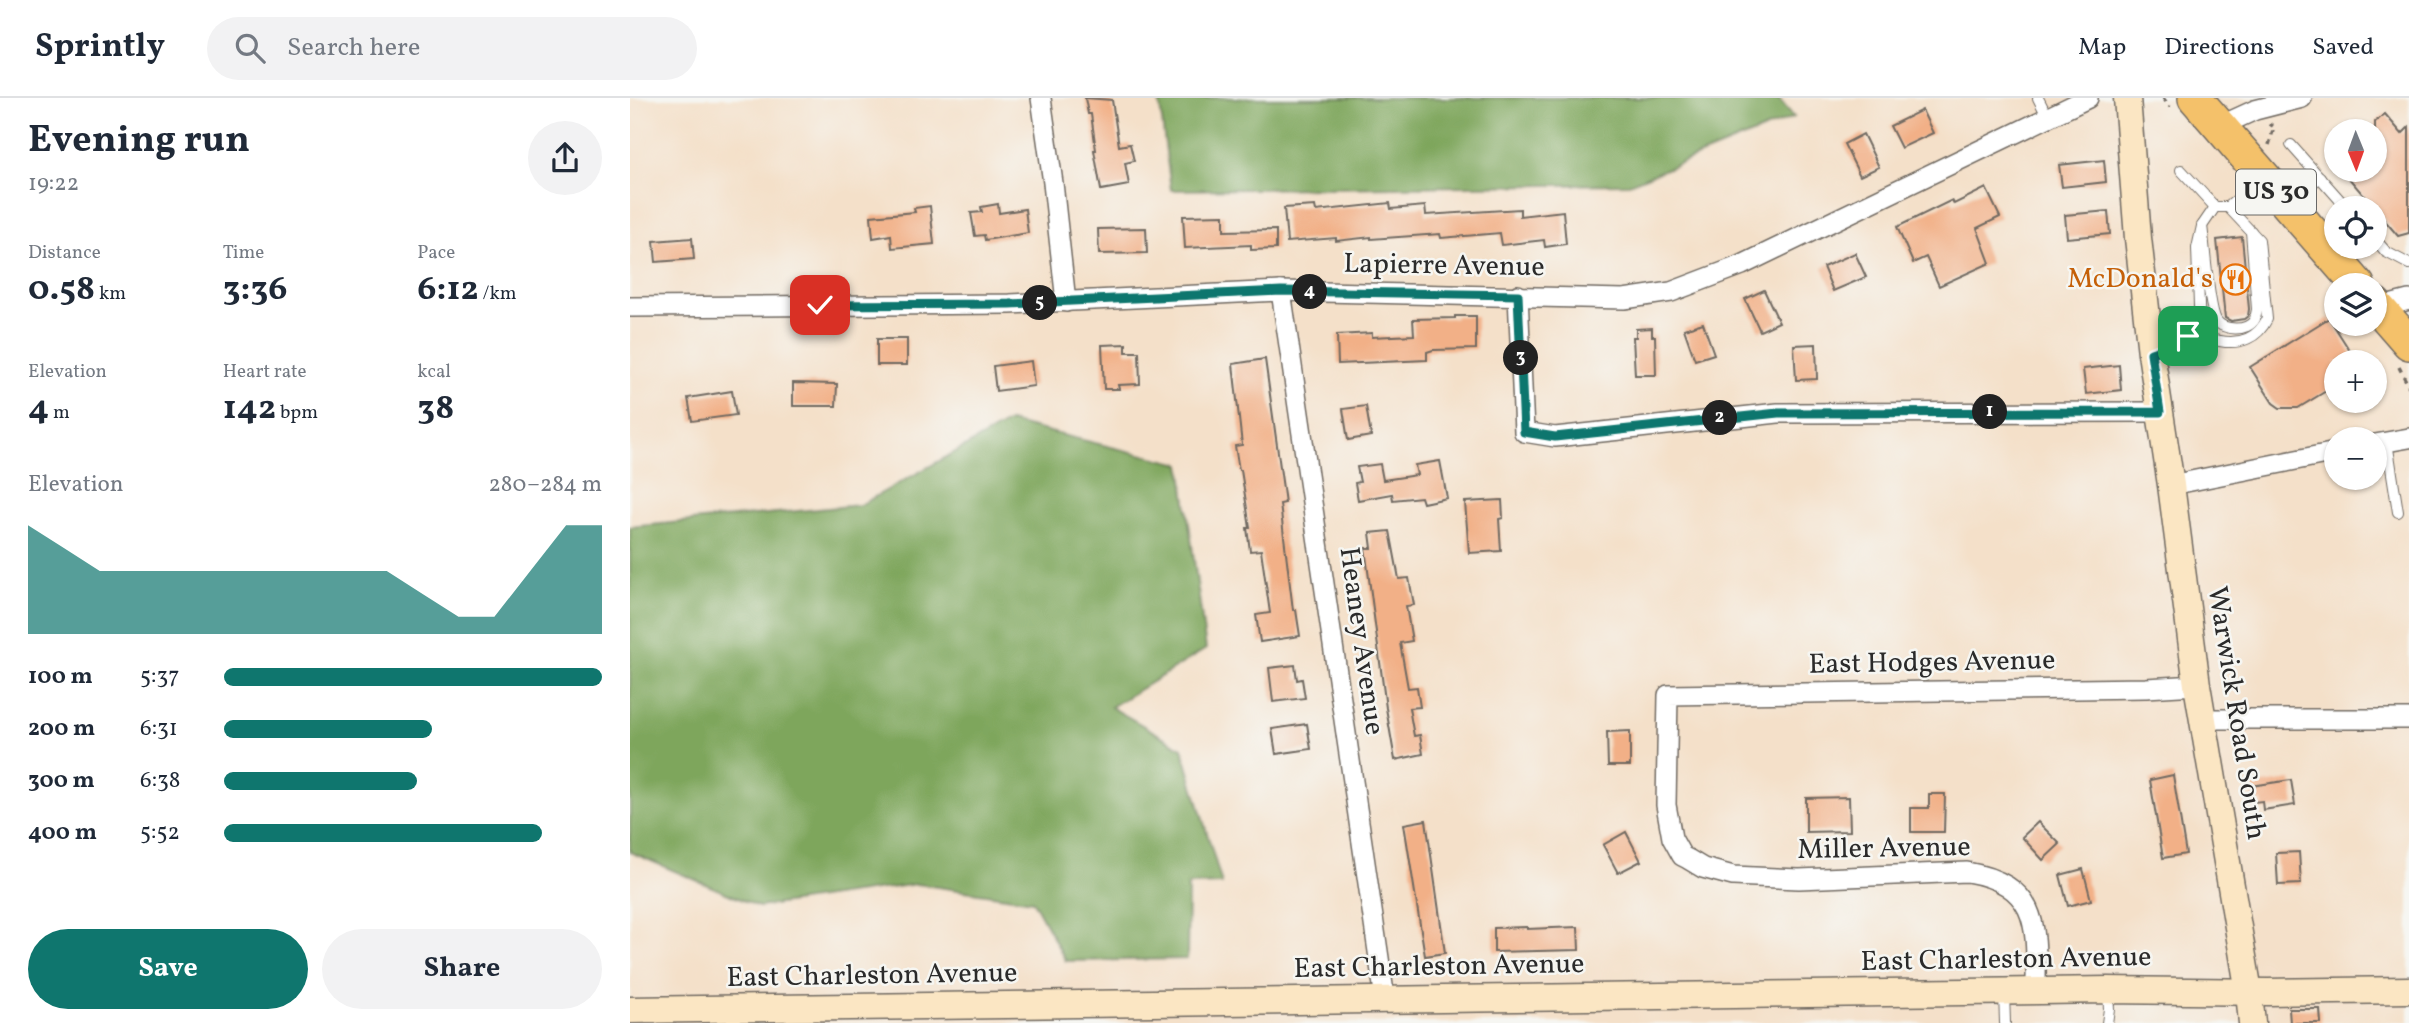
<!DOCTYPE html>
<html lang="en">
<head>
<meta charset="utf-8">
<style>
  :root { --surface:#fff; --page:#f2f2f3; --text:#1f2937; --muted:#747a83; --line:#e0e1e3; --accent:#0f766e }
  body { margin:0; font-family:Vollkorn,serif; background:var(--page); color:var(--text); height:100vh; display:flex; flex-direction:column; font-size:26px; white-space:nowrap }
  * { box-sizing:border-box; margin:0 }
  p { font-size:23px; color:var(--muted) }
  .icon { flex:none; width:38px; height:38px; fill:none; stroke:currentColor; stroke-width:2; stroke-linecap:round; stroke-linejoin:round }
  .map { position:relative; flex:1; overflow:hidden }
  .drawer { display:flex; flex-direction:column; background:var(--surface); width:630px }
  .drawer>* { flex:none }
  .needle { width:46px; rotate:179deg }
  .controls { position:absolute; left:1694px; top:21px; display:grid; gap:14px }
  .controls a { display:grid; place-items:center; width:63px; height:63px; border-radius:50%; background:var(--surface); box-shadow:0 2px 5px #0004; font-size:35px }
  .pin { position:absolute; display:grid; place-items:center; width:60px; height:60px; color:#fff; margin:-30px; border-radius:14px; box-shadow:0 4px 10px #0006 }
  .km { position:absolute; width:35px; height:35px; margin:-18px; border-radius:50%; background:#222; color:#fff; font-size:19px; line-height:35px; text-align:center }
  .round { display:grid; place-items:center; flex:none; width:74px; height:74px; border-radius:37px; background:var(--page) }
  .summary { display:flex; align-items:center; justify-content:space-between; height:119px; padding:0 28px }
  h1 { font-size:38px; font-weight:700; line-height:52px }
  .figures { display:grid; grid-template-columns:repeat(3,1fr); gap:10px; height:119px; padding:7px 28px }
  .figures div { display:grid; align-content:center }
  .figures b { font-size:35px; font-weight:700 }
  .figures small { font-size:19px; font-weight:400 }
  .figures p { font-size:19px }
  .chart { height:196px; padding:14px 28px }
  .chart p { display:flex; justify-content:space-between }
  .chart svg { width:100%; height:126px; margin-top:7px; fill:var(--accent); opacity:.7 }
  .button { display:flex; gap:14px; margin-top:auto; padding:14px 28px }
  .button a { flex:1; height:80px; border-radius:42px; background:var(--accent); color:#fff; font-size:28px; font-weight:700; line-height:80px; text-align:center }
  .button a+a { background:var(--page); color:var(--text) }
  ul { padding:0 28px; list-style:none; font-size:23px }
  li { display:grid; grid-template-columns:112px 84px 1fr; align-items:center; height:52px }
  li i { height:18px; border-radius:9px; background:var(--accent) }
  header { display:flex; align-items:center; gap:42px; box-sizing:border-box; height:98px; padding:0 35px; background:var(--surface); border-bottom:2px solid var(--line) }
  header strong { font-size:33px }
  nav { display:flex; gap:38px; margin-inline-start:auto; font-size:24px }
  .search { width:490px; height:63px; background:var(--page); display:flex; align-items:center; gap:18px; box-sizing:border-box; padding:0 24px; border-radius:38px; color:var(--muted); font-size:26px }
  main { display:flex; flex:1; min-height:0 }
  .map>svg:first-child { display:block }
</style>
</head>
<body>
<header>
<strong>Sprintly</strong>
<div class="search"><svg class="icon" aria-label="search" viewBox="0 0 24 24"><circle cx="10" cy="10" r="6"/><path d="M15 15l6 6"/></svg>Search here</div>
<nav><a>Map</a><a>Directions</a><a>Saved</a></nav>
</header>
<main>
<section class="drawer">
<div class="summary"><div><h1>Evening run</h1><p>19:22</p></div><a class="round"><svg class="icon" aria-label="share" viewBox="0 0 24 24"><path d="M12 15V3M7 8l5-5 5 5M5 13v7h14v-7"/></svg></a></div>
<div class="figures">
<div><p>Distance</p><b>0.58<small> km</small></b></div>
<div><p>Time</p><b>3:36</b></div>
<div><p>Pace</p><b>6:12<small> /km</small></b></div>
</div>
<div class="figures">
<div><p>Elevation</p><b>4<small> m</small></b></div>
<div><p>Heart rate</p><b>142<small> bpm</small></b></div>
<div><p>kcal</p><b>38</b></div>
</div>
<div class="chart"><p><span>Elevation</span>280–284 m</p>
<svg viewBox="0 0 160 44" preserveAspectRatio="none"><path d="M0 44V6L10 14L20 22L30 22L40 22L50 22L60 22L70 22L80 22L90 22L100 22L110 30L120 38L130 38L140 22L150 6L160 6V44z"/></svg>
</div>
<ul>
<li><b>100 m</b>5:37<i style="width:100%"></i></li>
<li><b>200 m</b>6:31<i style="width:55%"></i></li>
<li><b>300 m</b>6:38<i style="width:51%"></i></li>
<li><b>400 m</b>5:52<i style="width:84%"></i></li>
</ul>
<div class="button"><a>Save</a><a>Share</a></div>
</section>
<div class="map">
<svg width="1779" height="925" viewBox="0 0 1779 925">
  <rect width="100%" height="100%" fill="#f6f6f2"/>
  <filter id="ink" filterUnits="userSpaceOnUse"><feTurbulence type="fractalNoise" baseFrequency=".0143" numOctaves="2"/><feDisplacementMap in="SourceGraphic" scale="14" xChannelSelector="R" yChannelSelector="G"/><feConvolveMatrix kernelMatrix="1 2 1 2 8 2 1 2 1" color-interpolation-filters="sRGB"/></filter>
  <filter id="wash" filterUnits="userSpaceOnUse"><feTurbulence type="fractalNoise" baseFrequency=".00686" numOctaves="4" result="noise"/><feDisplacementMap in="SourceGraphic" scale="28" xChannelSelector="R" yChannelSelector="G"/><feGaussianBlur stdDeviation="1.57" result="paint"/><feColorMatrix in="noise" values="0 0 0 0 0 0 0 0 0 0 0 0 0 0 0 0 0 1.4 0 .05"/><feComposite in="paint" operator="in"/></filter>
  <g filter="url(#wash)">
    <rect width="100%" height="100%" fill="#f4e0c9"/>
    <g fill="#7ea65c" stroke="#546844" stroke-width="2">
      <path d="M529,0H1148L1164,19L999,86L541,92Z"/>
      <path d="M379,324L551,366L576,551L481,609L552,650L592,786L558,787L557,861L436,863L403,803L287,786L129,809L0,754V429L230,407Z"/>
    </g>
    <g id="blocks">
      <g fill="#f2b087">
        <path d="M455,0L482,2L489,48L500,46L504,63L495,65L499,87L471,92L464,52H466L461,16H458Z"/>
        <path d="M1292,12L1303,35L1271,50L1260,28Z"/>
        <path d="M1755,16L1772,36L1779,29V135L1768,138L1712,72H1745V24Z"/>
        <path d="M1233,36L1249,69L1230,78L1214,46Z"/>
        <path d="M1474,62L1476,84L1432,89L1429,67Z"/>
        <path d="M1356,90L1370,119L1347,130L1360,165L1309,188L1296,159L1283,165L1267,129L1322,102L1324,106Z"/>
        <path d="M760,105L761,111L795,108L796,117L890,111V118L933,113L936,146L915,149L914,142L872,147L870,135L811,140L810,136L741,141V139L706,143V140L657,144L654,110L685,108L686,113Z"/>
        <path d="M368,106L369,115L395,111L398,135L355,142L354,137L345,138L341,115L352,114L351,109Z"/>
        <path d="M300,108L304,146L262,150L261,137L243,140L241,118L285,114L284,110Z"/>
        <path d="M1478,113L1480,136L1437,140L1435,117Z"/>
        <path d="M594,117V133L646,132V151L621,152V147L555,150L553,118Z"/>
        <path d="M516,130L517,155L469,156L468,131Z"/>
        <path d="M1612,139L1619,211L1618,218L1614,221L1601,223L1595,220L1587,142Z"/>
        <path d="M62,140L64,161L26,164L24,143Z"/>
        <path d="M1225,155L1236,179L1203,193L1193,169Z"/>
        <path d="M1134,192L1149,224L1130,233L1115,201Z"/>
        <path d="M825,218H846V251L803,252L797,254V262L708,266L707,237L742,235V239L784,237L783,221L825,220Z"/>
        <path d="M1699,220L1727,264H1706V287L1668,310H1650L1643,305L1620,269Z"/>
        <path d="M1073,225L1084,256L1065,262L1054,231Z"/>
        <path d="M1022,230V238H1025L1026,277H1005L1003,239H1006V231Z"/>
        <rect x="247" y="241" width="30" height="26"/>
        <path d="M496,246V254H509L510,286L488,287L489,291H474L472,247Z"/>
        <path d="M1186,246L1187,281L1166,282L1164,247Z"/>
        <path d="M635,261L655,405L650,406L663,512H666L670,538L630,544L626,517L640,515L631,452L620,453L617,430H620L611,372H609L605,348L612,347L603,266Z"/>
        <path d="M401,263L404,288L366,293L363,268Z"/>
        <path d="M1489,267L1491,292L1456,296L1453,271Z"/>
        <path d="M163,285L207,286L206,308H163Z"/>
        <path d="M102,293L106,317L62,323L58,300Z"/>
        <path d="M736,308L741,338L718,342L713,311Z"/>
        <path d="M810,363L817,400L793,405L791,399L763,402L762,396L728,402L725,385L730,384L727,369L750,366L753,382L787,377L785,367Z"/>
        <path d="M872,402L873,420L869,421L871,453L839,455L835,404Z"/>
        <path d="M760,433L769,481L779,480L784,507L776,508L782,543L770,545L778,590L787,589L790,609L779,610L784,638L790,637L793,656L765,662L756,610L735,450H742L740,435Z"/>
        <path d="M665,567L667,582L672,581L675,600L643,604L639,570Z"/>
        <path d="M677,626L681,651L646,656L642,631Z"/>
        <path d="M1000,633V668H978L977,634Z"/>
        <path d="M1543,677L1556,756L1533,760L1520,682Z"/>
        <path d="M1661,682L1665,707L1633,712L1632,703L1624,704L1621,688Z"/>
        <path d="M1299,696H1315L1314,734H1281V710H1299Z"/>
        <path d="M1219,699L1220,733L1176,734V700Z"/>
        <path d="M796,722L815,855L795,858L774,726Z"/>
        <path d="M1408,724L1430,746L1413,762L1392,739Z"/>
        <path d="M996,734L1011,763L988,775L973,747Z"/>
        <path d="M1669,754L1671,786L1648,787L1646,755Z"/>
        <path d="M1453,771L1461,802L1438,808L1430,777Z"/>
        <path d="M897,829V831L948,829L949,852L864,854V830Z"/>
        <path d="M1659,911H1690L1691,925H1660Z"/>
      </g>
    </g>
  </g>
  <g filter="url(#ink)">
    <use href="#blocks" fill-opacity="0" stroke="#716a62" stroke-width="2"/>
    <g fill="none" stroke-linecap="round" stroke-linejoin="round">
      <defs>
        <g id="lane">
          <path d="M1408,0L1418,20"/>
          <path d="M1661,47L1717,110"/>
          <path d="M1551,72L1585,109H1598L1630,82"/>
          <path d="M1660,103L1690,79"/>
          <path d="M1572,128C1575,148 1578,207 1586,222C1593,233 1618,234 1625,221C1625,221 1627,212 1627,211L1621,133"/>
          <path d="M1745,141L1756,154L1779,166"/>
          <path d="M1521,219L1558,238"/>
          <path d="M1570,237L1567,150L1572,128L1585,109"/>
          <path d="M1521,255C1534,251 1553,239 1563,238C1573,236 1580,242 1590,243C1610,247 1628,240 1637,221L1629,142L1598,109"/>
          <path d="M1757,344L1768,414"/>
          <path d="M1374,894L1375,925"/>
          <path d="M1477,925L1479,911L1478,894"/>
        </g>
        <g id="street">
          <path d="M411,0L423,85L436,204"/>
          <path d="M1588,29L1625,12L1672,0"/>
          <path d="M651,193L755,901"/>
          <path d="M888,197L894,334L925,339L1148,315L1530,314"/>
          <path d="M0,209L380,206L651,193L994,201L1041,194L1112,167L1458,0"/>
          <path d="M1748,210L1779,202"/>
          <path d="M1745,346L1779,340"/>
          <path d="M1541,387L1706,354"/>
          <path d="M1573,621H1779"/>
          <path d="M1406,894C1406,831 1412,787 1337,774L1169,781L1103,778L1073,770L1058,761L1052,758L1042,740L1036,707L1038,597L1516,590L1567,587"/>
        </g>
        <g id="secondary">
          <path d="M1497,0L1508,140L1521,255L1541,387L1567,587L1619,894L1622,925"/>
          <path d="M0,912L1478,892L1638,894L1779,892"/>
        </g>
        <g id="highway">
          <path d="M1565,0L1728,187"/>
          <path d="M1745,206L1779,245"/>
        </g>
      </defs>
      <use href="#lane" stroke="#716a62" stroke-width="12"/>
      <use href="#street" stroke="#716a62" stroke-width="22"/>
      <use href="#secondary" stroke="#716a62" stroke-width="29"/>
      <use href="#highway" stroke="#716a62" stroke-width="36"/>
      <g stroke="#716a62" stroke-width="3.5" stroke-dasharray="5 5" stroke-linecap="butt">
        <path d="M1533,0L1540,9"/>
        <path d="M1639,47L1644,29L1640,26"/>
        <path d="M1769,269L1779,289"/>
      </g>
      <use href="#lane" stroke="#fff" stroke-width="10"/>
      <use href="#street" stroke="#fff" stroke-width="19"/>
      <use href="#secondary" stroke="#fbe6c3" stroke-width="26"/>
      <use href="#highway" stroke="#f4c16a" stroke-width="33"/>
    </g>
  </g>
  <g fill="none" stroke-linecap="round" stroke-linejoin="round" filter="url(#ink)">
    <defs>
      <path id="route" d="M190,207L380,206L651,193L888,197L894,334L925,339L1148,315L1530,314L1521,255L1539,249L1558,238"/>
    </defs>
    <use href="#route" stroke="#fff" stroke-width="14"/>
    <use href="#route" stroke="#0f766e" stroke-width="9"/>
  </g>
  <defs>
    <symbol id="restaurant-ring" viewBox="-11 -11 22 22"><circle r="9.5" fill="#f6f6f2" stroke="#e8710a" stroke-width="1.5"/><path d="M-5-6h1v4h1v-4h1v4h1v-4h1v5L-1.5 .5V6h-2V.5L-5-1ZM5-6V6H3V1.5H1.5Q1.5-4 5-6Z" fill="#e8710a"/></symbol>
  </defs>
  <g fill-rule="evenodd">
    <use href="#restaurant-ring" x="1588" y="164" width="35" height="35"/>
  </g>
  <g text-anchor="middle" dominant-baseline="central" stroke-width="5" stroke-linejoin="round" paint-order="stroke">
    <rect fill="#f6f6f2" stroke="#686867" stroke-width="2" x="1606" y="71.5" width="80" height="45" rx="5"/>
    <g font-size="26" font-weight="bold" fill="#2b2b2b">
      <text x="1646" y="94">US 30</text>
    </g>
    <g font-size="28" fill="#2b2b2b" stroke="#f6f6f2">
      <text transform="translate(814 168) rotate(1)">Lapierre Avenue</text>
      <text transform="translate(731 543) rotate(82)">Heaney Avenue</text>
      <text transform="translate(1302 565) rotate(-1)">East Hodges Avenue</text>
      <text transform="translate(1606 615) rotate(81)">Warwick Road South</text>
      <text transform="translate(1254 751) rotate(-1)">Miller Avenue</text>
      <text transform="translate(1376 862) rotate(-1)">East Charleston Avenue</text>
      <text transform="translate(809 869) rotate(-1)">East Charleston Avenue</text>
      <text transform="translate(242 878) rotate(-1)">East Charleston Avenue</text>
    </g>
    <g font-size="28" fill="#c56008" stroke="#f6f6f2" text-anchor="end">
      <text x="1583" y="181">McDonald's</text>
    </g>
  </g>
</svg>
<div class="controls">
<a><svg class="needle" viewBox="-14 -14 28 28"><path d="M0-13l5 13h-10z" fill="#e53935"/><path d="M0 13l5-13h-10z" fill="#747a83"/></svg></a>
<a><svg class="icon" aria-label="locate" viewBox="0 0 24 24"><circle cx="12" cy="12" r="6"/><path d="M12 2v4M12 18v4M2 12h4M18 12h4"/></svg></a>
<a><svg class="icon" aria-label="layers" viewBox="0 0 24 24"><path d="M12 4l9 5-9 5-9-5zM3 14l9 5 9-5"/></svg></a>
<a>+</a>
<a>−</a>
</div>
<div class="pin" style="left:1558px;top:238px;background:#1e9e55"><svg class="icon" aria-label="arrive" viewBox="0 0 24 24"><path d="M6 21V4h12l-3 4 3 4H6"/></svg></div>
<div class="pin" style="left:190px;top:207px;background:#d93025"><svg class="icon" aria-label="check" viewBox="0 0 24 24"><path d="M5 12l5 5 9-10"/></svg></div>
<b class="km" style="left:1360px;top:314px">1</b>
<b class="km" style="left:1090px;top:320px">2</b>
<b class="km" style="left:891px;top:260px">3</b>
<b class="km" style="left:680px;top:194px">4</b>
<b class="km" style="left:410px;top:205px">5</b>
</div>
</main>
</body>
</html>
